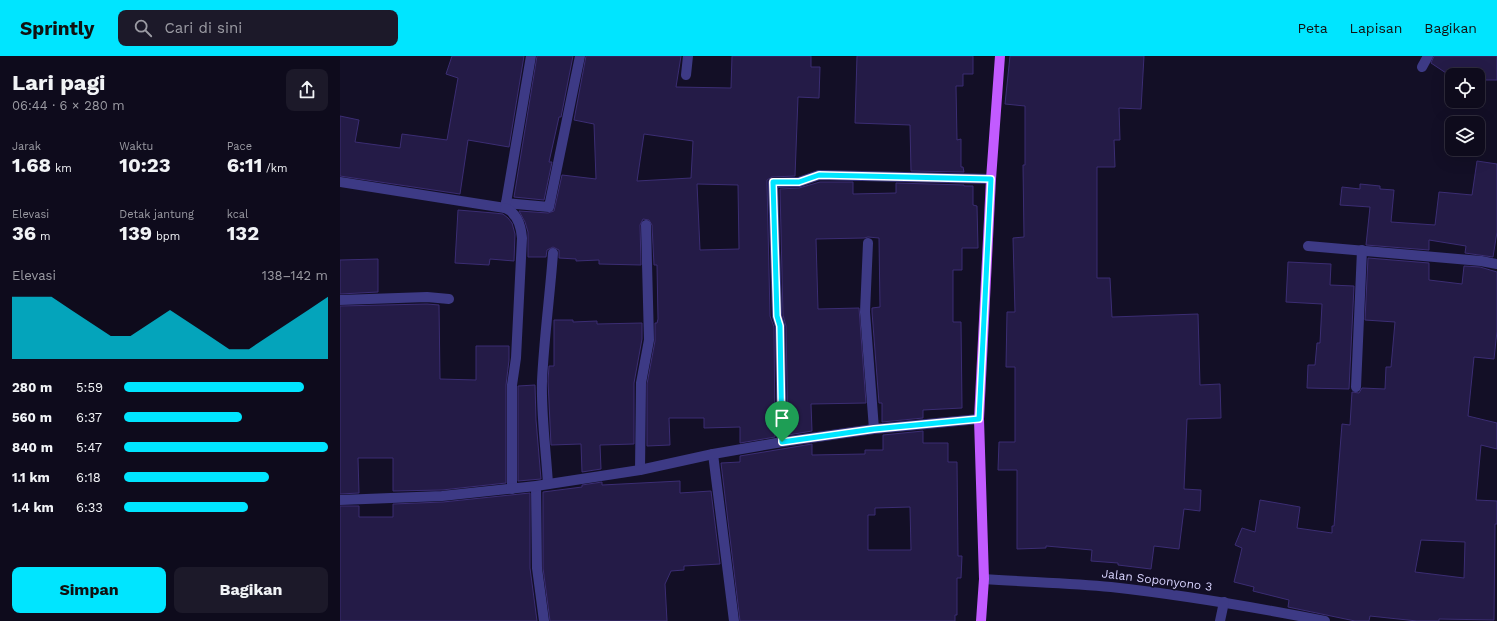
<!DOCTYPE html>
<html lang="id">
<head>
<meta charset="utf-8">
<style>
  :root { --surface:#0e0b1c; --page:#1c1929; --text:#f1f3f6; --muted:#9b9ba3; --line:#2e2b3b; --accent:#00e5ff }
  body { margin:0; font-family:"Work Sans",sans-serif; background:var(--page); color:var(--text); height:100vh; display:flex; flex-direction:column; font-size:15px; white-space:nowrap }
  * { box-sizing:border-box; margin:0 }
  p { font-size:13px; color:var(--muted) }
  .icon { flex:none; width:22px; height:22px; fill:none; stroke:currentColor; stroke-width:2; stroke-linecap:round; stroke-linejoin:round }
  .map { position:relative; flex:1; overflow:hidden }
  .sheet { display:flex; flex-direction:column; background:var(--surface); width:340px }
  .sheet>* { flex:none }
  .fabs { position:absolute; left:1105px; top:12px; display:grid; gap:8px }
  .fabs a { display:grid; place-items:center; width:40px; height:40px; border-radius:8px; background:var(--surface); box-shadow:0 4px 16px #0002,0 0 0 1px var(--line); font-size:20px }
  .pin { position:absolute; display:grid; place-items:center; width:34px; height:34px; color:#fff; margin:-41px -17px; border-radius:50% 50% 50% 0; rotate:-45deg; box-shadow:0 0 4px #0007 }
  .pin .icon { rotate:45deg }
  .round { display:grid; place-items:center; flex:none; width:42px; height:42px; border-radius:8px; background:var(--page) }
  .head { display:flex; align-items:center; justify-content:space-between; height:68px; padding:0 12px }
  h1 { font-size:22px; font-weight:700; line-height:30px }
  .stats { display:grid; grid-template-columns:repeat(3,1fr); gap:6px; height:68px; padding:4px 12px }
  .stats div { display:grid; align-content:center }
  .stats b { font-size:20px; font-weight:700 }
  .stats small { font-size:11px; font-weight:400 }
  .stats p { font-size:11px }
  .chart { height:112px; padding:8px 12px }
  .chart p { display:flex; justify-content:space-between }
  .chart svg { width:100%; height:72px; margin-top:4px; fill:var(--accent); opacity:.7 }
  .button { display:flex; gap:8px; margin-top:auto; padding:8px 12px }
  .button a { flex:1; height:46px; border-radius:8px; background:var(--accent); color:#111; font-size:16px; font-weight:700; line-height:46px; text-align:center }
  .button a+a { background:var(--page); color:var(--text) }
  ul { padding:0 12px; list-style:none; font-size:13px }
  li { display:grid; grid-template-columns:64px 48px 1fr; align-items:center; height:30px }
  li i { height:10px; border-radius:5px; background:var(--accent) }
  header { display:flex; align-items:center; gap:24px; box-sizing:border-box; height:56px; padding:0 20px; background:var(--accent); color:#111 }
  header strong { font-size:19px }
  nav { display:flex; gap:22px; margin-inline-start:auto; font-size:14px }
  .search { width:280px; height:36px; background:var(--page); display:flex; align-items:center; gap:10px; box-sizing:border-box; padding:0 14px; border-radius:8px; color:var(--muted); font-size:15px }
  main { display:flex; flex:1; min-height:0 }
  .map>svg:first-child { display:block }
</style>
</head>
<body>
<header>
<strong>Sprintly</strong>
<div class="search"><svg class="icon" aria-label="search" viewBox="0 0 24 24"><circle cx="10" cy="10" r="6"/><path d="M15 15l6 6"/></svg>Cari di sini</div>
<nav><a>Peta</a><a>Lapisan</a><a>Bagikan</a></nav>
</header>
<main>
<section class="sheet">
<div class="head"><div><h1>Lari pagi</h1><p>06:44 · 6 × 280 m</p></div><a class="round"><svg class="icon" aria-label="share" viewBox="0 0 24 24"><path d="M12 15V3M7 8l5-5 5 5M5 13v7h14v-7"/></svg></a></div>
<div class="stats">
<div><p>Jarak</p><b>1.68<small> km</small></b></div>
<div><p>Waktu</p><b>10:23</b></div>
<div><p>Pace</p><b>6:11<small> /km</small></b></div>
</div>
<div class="stats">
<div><p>Elevasi</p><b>36<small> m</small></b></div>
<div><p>Detak jantung</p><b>139<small> bpm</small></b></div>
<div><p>kcal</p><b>132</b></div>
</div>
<div class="chart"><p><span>Elevasi</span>138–142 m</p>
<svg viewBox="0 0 160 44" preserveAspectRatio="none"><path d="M0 44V6L10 6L20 6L30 14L40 22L50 30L60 30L70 22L80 14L90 22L100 30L110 38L120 38L130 30L140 22L150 14L160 6V44z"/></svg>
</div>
<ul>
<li><b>280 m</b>5:59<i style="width:88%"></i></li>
<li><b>560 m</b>6:37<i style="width:58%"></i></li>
<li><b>840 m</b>5:47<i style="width:100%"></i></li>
<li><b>1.1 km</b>6:18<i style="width:71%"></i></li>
<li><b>1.4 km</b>6:33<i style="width:61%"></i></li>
</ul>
<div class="button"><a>Simpan</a><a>Bagikan</a></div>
</section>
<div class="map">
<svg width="1157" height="565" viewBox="0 0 1157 565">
  <rect width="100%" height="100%" fill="#130f26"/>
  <g fill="#241b47" stroke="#3b2d73" fill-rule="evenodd">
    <path d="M112,0H184L169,91L128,84L120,138L0,120V60L19,64L15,86L60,92L62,78L107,84L118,22L106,18Z"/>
    <path d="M197,0H233L221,61H219L209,106H212L204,144L174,141Z"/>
    <path d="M246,0H341L336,31L391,32L392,0H471V11H480L479,42L458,41L455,120L432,121L427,124V127L430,260L434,271L435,381L400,387V371L364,372V362H329L330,389L307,390V328L315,285V267H317L318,263L317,209H314L312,169L309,164L303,163L300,169L301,209L259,208V204L236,205V203L219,202V194L213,191L207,194L206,201H188V176L185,166L179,155L208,157L214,155L222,119L256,123L254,68L234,64ZM304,78L353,85L351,122L297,125ZM357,128L398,129L399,193L360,194Z"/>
    <path d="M517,0H633V18H623V30H616L617,84L621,83V111H623L624,116L571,115L570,69L515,67Z"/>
    <path d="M670,0H804L801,53L779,52L780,84H774L775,111H757V222H770L772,261L858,258L860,329L880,328L881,362L847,363L844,433L861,434L860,455L844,453L839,493L814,490L811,513L778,509V507L751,505L752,494L706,490V492L677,493V414H658L659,386H675V311H666L667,256H675L673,182L684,181L683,109H685V50L665,48Z"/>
    <path d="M1094,0H1157V24H1138V19H1112V21L1091,7Z"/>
    <path d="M1137,105L1157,108V176L1153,201L1125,197L1126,190L1089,184V194L1026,189L1030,151L1000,149L1002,131L1020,133V128L1040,130V133L1054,134L1051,166L1095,169L1099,136L1132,139Z"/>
    <path d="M480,126H513V138L556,137V127L624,129V130H633V149L637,150L638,192H622V214H613V266H621L622,352L583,354V362L542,366V347H539L532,256V252L540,251L539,182L528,181L524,182L476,183L478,253L519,252L526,347L471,348L472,375L448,379L446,270L443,259L440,133L459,132Z"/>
    <path d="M118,154L154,157L163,158L168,162L172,167L175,178L174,205L150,203L149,209L115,207Z"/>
    <path d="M1028,202L1089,207V224L1122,228L1124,210L1140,211L1157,216V275L1154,303L1134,301L1128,360L1157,367V393L1141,389L1136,444L1157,445V468H1155L1154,564L1099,563V565H1077L1030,560L1029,565H1015L948,551L949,544L913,535L914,531L894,526L902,492L895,489L902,472L915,476L920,444L960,451L957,472L992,477V470H994L1002,368L1010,369L1012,336L1019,337L1022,332L1045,333L1046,311H1051L1055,266L1025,264ZM1081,484L1125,486L1124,522L1075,516Z"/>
    <path d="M38,203V236L0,238V204Z"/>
    <path d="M948,206L991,208L990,229L1014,230L1009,333L967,332L968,309H975L977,287H980L982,248L946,246Z"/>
    <path d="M87,248L99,249L100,323L136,324V290H169V304L166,329V427L102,434L53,435V402H18L19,437L0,438V250Z"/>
    <path d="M214,264H233V266L257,265V268L302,267V283L294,327V388L260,389L261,413L242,416L241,388L211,389L208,325L209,310H214Z"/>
    <path d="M195,329L196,364L201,423L178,425V330Z"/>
    <path d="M583,375V387H608V406H617L618,500H622L621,522H617V559H615V565H400L381,407L400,406V400L472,388V399L525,398V394H543V379ZM570,451L571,494H528V459H535V452Z"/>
    <path d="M340,425V437L371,435L380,508L344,510V514L331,515L325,528L327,565H210L203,512V436L242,431V429L262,426V429Z"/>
    <path d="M190,437V512L197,565H0V450H19V461H53V448L103,446Z"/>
  </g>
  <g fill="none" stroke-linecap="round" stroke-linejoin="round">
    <g stroke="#3d3a85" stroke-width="10">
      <path d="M1082,11L1088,0"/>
      <path d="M346,19L348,0"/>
      <path d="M0,126L165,152L166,147L209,151L240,0"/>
      <path d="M166,147L191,0"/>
      <path d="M165,152C177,157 181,169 182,182L176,302L172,329V433"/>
      <path d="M528,187L525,256L534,373"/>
      <path d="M968,190L1141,205L1157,208"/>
      <path d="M0,244L87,241L109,243"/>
      <path d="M1016,331L1022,194"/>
      <path d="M442,386L440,270L437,260L433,127L459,126L479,119L651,123"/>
      <path d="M373,398L394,565"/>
      <path d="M300,414L301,327L309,284L306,169"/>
      <path d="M208,428C206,394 201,359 202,325C204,282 210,239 213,197"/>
      <path d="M196,430L197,512L204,565"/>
      <path d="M0,444L102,440L196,430L300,414L373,398L442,386L534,373L639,363"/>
      <path d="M644,523C686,526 729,527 771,531C843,539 914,551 985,565"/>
      <path d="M880,565L884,546"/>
    </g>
    <path stroke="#c25bff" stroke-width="10" d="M641,565L644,523L639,363L651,123L660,0"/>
  </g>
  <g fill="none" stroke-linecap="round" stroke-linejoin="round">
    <defs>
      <path id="route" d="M479,119L651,123L639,363L534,373L442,386L440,270L437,260L433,126H459Z"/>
    </defs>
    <use href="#route" stroke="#fff" stroke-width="8"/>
    <use href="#route" stroke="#00e5ff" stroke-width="5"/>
  </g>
  <g text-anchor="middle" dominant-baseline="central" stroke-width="3.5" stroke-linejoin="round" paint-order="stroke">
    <g font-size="12" fill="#d9d4ff" stroke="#130f26">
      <text transform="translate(817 524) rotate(7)">Jalan Soponyono 3</text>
    </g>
  </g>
</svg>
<div class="fabs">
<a><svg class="icon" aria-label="locate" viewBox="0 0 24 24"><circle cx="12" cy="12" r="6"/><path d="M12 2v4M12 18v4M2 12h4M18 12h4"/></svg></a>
<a><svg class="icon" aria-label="layers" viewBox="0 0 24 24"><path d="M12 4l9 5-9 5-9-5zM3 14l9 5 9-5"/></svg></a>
</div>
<div class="pin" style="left:442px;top:386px;background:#1e9e55"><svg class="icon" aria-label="arrive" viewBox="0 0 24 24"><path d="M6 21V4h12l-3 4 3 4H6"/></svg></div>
</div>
</main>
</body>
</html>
